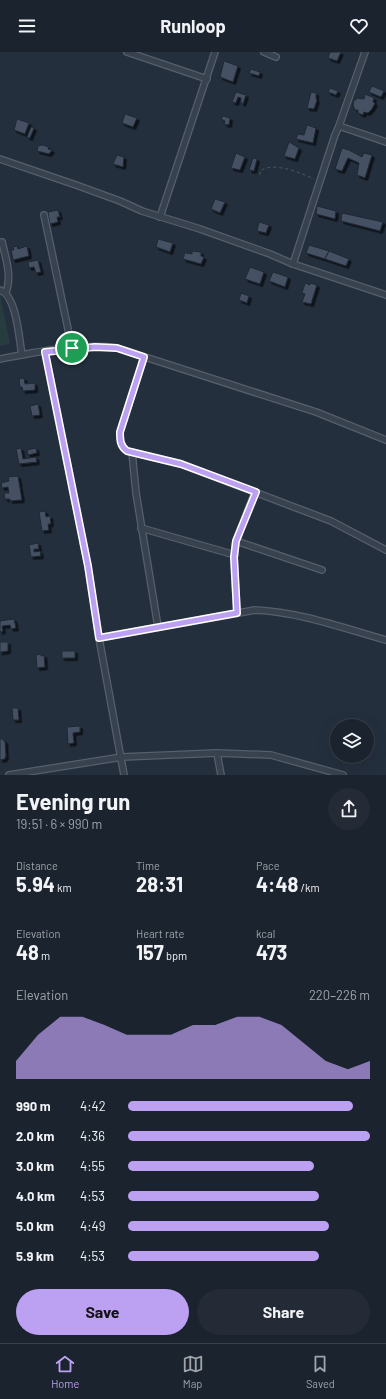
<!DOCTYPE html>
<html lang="en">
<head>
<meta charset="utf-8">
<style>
  :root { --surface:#1b232e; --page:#242b36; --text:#f1f3f6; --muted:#a0a4aa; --line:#39404a; --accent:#bca0f2 }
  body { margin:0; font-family:Barlow,sans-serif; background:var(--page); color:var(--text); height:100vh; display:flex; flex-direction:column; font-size:15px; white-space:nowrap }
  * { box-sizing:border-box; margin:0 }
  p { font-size:13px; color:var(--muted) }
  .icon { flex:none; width:22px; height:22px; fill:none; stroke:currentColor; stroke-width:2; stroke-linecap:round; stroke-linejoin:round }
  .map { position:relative; height:723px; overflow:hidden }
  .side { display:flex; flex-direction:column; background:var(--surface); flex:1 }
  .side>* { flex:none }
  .buttons { position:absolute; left:330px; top:667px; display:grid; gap:8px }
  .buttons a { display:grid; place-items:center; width:44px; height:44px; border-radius:50%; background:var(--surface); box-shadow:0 4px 16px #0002,0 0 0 1px var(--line); font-size:20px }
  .pin { position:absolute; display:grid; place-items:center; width:34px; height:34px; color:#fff; margin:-17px; border:2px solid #fff; border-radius:50%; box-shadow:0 1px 4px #0007 }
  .round { display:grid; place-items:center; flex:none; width:42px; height:42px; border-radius:21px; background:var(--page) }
  .summary { display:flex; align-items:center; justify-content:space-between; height:68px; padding:0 16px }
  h1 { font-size:22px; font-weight:700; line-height:30px }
  .figures { display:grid; grid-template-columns:repeat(3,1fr); gap:6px; height:68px; padding:4px 16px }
  .figures div { display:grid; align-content:center }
  .figures b { font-size:20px; font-weight:700 }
  .figures small { font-size:11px; font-weight:400 }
  .figures p { font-size:11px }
  .chart { height:112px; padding:8px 16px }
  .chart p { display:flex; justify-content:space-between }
  .chart svg { width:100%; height:72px; margin-top:4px; fill:var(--accent); opacity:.7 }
  .primary-button { display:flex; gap:8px; margin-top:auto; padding:8px 16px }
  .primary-button a { flex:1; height:46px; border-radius:24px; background:var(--accent); color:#111; font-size:16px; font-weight:700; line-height:46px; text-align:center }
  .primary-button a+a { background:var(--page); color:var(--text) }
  ul { padding:0 16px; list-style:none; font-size:13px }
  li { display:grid; grid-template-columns:64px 48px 1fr; align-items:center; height:30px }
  li i { height:10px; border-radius:5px; background:var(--accent) }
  header { display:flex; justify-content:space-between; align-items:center; height:52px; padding:0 16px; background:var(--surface); font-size:18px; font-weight:700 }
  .tabs { display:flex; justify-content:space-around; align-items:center; height:56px; border-top:1px solid var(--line); background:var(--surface); font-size:11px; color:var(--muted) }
  .tabs a { display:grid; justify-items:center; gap:2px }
  .tabs .current { color:var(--accent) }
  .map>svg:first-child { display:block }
</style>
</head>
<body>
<header><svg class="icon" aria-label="menu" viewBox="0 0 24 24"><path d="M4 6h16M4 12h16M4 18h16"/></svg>Runloop<svg class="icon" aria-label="heart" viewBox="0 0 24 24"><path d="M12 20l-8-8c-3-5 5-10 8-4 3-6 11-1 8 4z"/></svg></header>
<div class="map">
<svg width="386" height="723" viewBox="0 0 386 723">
  <defs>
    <filter id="shadow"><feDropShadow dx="2.5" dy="2.5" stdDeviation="0" flood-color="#0009"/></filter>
  </defs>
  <rect width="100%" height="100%" fill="#242f3e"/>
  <path fill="#263c3f" d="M0,242L10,292L0,294Z"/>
  <g fill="#455162" stroke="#1f2835" filter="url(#shadow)">
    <path d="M330,0H341L337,9L328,6Z"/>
    <path d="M224,9L238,14L233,30L220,25Z"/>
    <path d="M251,17L260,20L259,24L249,21Z"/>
    <path d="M372,34L384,39L381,45L369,40Z"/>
    <path d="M330,36L338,39L336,43L328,40Z"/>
    <path d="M236,40L246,43L243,52L241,51V46L238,45L236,51L232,50Z"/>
    <path d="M311,40L316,41V46L317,48L314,57L307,56Z"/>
    <path d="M365,42L374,46L373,50L375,51L372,57L368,61L364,60L363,63L358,61V58H355L353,53L354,48H356V46L364,47Z"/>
    <path d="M125,62L137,66L133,75L122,71Z"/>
    <path d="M223,64L230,66L229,73L224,72L225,69L221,67Z"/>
    <path d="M17,67L29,71L25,82L14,78Z"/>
    <path d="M307,73L316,76L313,91L296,87L298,82L304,83Z"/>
    <path d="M31,75L34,76L30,86L27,85Z"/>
    <path d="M289,90L299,96L295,107L284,104Z"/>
    <path d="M42,93L49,95L48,97L52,98L49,102L37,99L38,94Z"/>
    <path d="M342,96L349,98L362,105L364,101L372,103L365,126L357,123L359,111L348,106L342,119L335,117Z"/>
    <path d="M236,101L245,105L240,118L231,116Z"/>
    <path d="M117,103L124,105L123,115L113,112Z"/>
    <path d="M253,106L257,107L254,119L249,118Z"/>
    <path d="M215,147L225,150L220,161L211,157Z"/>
    <path d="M317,154L336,159L335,167L316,162Z"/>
    <path d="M58,158L60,165H57L58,170L50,172L48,160Z"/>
    <path d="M342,161L383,170L380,179L341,169Z"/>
    <path d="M259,170L269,173L266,181L257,179Z"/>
    <path d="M158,187L173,191L170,200L156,195Z"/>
    <path d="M309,193L329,199L325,207L306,201Z"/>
    <path d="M17,194L18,197L27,194L29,204L13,208L11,198H14L13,195Z"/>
    <path d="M192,199L201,200V204L204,205L201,212L183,207L185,200L188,202V201L192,202Z"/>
    <path d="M329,199L349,207L346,214L325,207Z"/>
    <path d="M38,208L41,220L36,221L34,215L29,216L28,210Z"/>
    <path d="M250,215L264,220L260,232L245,227Z"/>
    <path d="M273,220L288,225L285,235L269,229Z"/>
    <path d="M305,231L310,233V231L317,233L311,252L302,250L305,242L302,241Z"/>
    <path d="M241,241L249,244L247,251L239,248Z"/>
    <path d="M24,326L25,332L35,331V338L23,339L22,335H20L19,327Z"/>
    <path d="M38,352L40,363L32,364L30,354Z"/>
    <path d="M21,396L23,407L36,405L37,410L19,412L16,397Z"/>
    <path d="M36,396L37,401L28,403L27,398Z"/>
    <path d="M18,424L22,448L10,449V447H5L4,441H9L8,435L2,436L1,431L9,429L8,425Z"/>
    <path d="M45,459L46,465L50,464L51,472H48L49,478L42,479L39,460Z"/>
    <path d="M38,491L39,497H34V500L40,499L41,504L31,505L29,493Z"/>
    <path d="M14,567L16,576L11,577L10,573L2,574L3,579L0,580V569Z"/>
    <path d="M0,590H8V599L1,600L0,601Z"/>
    <rect x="62" y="599" width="13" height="7"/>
    <path d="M41,602V604L44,603L45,615L37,616L36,603Z"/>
    <path d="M12,656H18L19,668H13Z"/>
    <path d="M80,674V680L73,681L74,691L68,692L67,675Z"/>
    <path d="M0,687H3L4,689H5L6,705H5V707L0,708Z"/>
  </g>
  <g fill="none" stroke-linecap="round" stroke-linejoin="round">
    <defs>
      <g id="minor">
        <path d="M127,0L207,27"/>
        <path d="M264,0L276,5"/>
        <path d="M339,74L386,90"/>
        <path d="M0,107L76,133L120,149L142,159L200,177L270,202L293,212L386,243"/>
        <path d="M44,163L72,296"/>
        <path d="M160,165L215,0"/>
        <path d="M2,190C6,207 12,224 6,241"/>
        <path d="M293,212L335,83L339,74L365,0"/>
        <path d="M0,238C17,244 19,287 22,303"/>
        <path d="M45,300L88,514L99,586L124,723"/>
        <path d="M144,305L120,380C120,388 121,394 127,399L181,412L286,452L331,469L386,498"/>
        <path d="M0,307C37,300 80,291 117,296L316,360L386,388"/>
        <path d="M132,400L136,441L158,575"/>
        <path d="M141,476L235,503"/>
        <path d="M236,489L322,518"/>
        <path d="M237,561L234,505L236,489L255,440"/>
        <path d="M99,586L255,558C300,560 343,576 386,588"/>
        <path d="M217,701L221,723"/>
        <path d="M9,723L122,705L217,701L271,703L343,723"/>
      </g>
    </defs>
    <use href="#minor" stroke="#565f6c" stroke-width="8"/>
    <path stroke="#44595c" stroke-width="1" stroke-dasharray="3 3" stroke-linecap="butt" d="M260,123V119C273,109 301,121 314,127"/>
    <use href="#minor" stroke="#38414e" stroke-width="5.5"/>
  </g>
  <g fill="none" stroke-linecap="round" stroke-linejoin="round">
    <defs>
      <path id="route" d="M95,295L117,296L144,305L120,380C120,388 120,394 127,399L181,412L256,440L236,489L234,505L237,561L99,586L88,514L45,300Z"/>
    </defs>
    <use href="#route" stroke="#fff" stroke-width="8"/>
    <use href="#route" stroke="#bca0f2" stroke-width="5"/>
  </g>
</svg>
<div class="buttons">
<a><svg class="icon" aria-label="layers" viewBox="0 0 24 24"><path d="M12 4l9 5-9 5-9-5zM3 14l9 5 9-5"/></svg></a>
</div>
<div class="pin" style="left:72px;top:296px;background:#1e9e55"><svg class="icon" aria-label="arrive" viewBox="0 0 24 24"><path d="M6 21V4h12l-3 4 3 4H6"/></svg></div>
</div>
<section class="side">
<div class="summary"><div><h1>Evening run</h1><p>19:51 · 6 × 990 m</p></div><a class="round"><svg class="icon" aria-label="share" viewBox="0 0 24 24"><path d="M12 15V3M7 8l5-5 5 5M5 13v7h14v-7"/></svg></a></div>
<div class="figures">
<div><p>Distance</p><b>5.94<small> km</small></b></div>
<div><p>Time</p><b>28:31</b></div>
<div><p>Pace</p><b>4:48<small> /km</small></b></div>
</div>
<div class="figures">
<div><p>Elevation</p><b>48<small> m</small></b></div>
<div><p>Heart rate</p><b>157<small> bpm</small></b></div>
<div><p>kcal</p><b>473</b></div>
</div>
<div class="chart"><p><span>Elevation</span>220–226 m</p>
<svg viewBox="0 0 160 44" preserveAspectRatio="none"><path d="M0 44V33L10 17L20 6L30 6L40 11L50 17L60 17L70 17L80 11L90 11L100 6L110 6L120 11L130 22L140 33L150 38L160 33V44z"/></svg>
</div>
<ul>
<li><b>990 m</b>4:42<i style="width:93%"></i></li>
<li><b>2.0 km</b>4:36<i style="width:100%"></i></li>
<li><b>3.0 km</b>4:55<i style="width:77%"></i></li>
<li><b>4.0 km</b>4:53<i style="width:79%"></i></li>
<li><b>5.0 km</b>4:49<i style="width:83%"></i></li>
<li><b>5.9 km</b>4:53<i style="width:79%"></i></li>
</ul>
<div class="primary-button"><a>Save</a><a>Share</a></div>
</section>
<nav class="tabs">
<a class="current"><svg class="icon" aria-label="home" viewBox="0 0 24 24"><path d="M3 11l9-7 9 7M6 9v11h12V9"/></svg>Home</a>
<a><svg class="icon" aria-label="map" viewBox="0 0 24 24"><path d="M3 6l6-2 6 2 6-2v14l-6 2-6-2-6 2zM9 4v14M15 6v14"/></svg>Map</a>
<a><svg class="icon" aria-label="saved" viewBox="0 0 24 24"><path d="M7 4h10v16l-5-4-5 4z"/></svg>Saved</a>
</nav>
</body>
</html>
